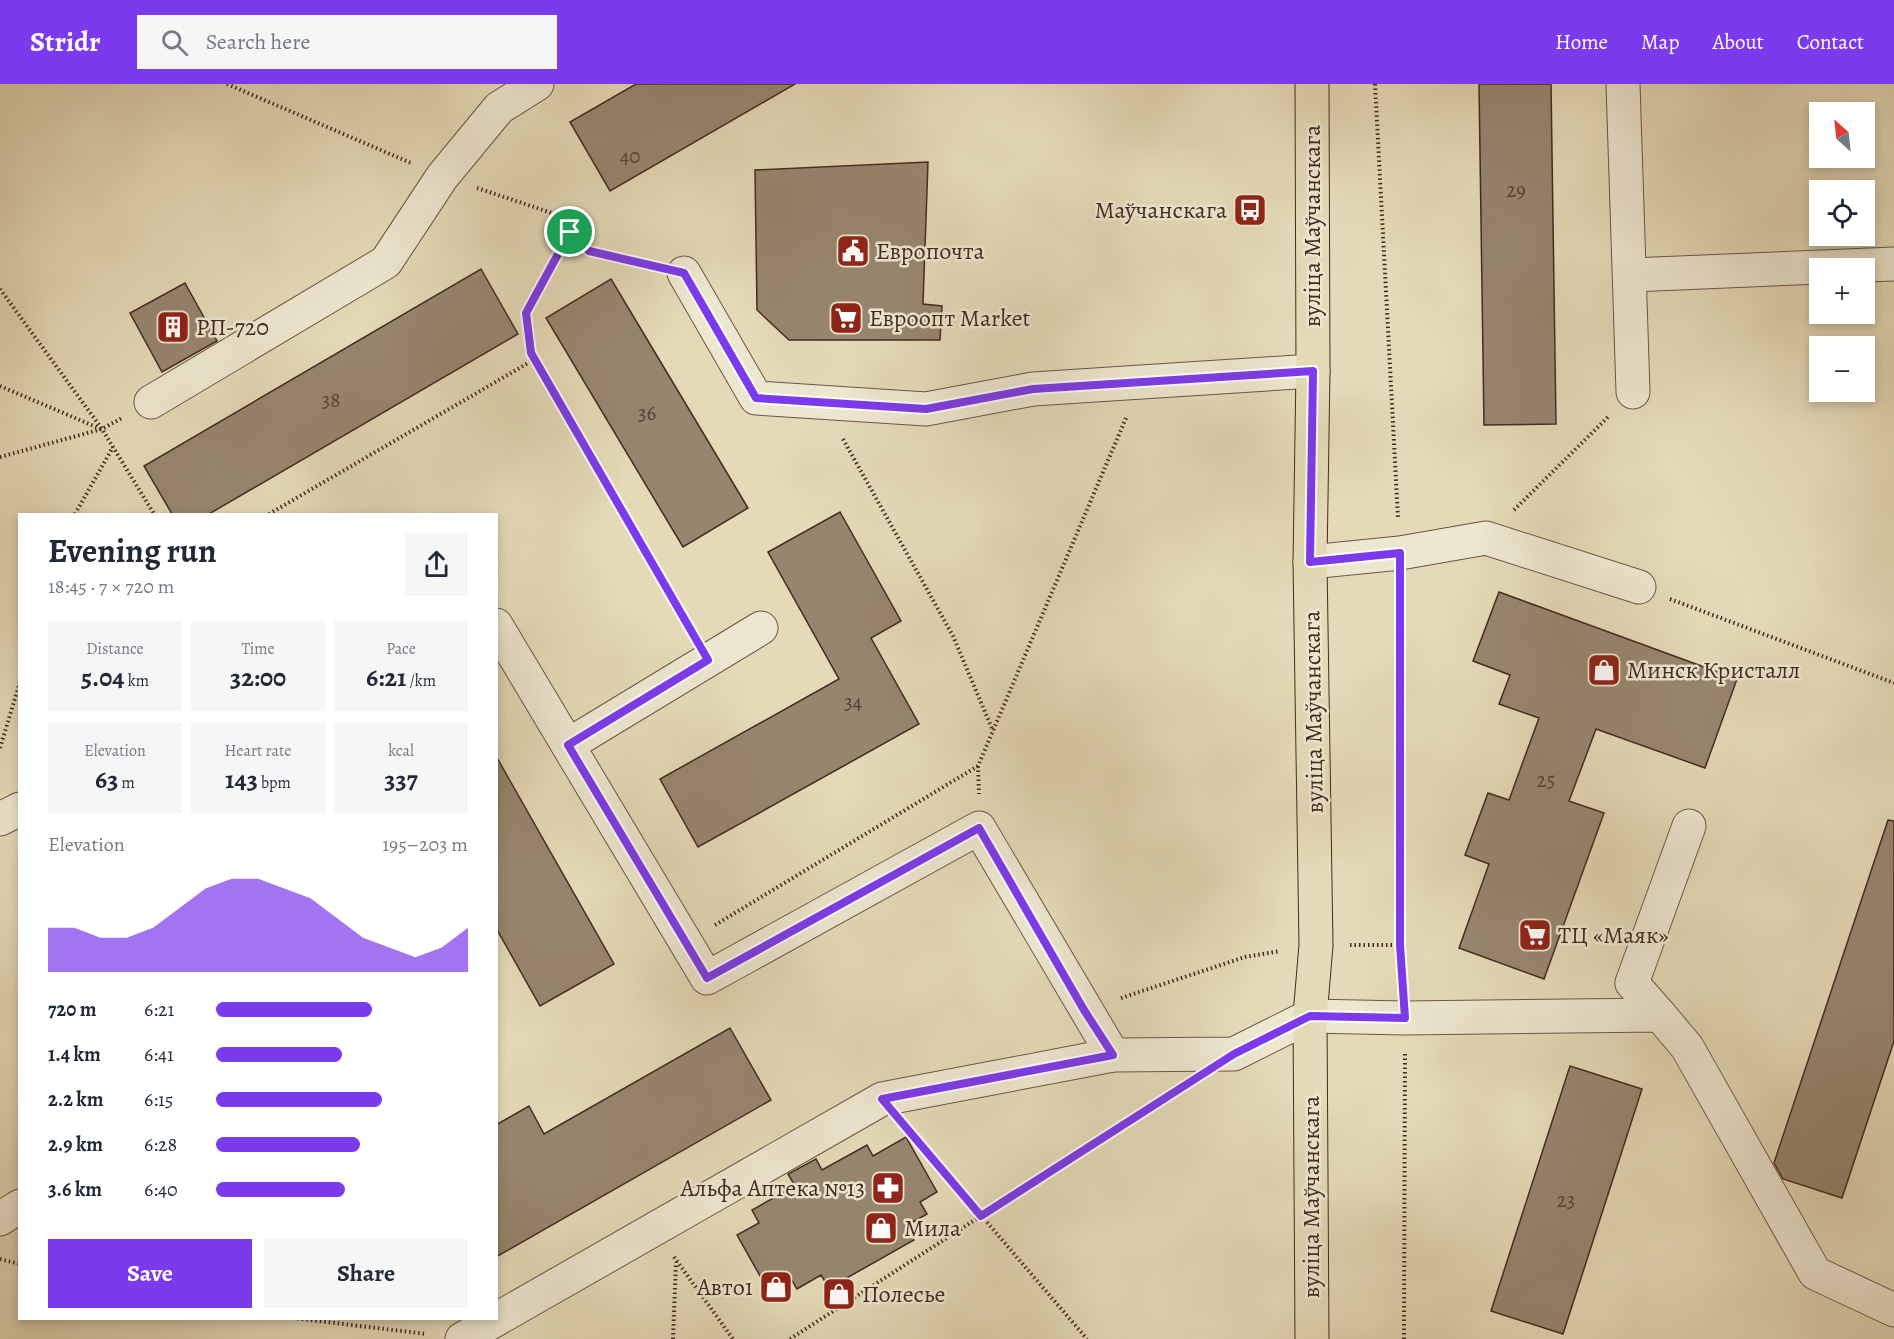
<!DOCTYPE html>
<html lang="en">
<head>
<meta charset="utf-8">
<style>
  :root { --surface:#fff; --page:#f6f6f7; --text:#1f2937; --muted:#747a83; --accent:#7c3aed }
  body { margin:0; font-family:Alegreya,serif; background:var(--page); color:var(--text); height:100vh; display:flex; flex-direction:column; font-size:22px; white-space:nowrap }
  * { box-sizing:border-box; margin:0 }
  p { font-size:20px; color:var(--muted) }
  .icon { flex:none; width:33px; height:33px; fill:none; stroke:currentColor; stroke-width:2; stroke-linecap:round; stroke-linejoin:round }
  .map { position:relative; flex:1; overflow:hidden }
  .side { position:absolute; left:18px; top:429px; width:480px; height:807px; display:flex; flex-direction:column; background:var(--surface); border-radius:0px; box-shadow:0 3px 9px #0003 }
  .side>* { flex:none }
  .needle { width:39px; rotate:333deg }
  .tools { position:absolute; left:1809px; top:18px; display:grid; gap:12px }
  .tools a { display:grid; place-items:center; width:66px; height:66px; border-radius:0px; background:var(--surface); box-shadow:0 3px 9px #0003; font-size:30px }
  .pin { position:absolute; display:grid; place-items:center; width:51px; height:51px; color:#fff; margin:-26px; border:3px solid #fff; border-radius:50%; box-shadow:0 2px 6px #0007 }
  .round { display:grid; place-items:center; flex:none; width:63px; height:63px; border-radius:0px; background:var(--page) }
  .overview { display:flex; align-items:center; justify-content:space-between; height:102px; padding:0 30px }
  h1 { font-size:33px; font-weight:600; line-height:45px }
  .figures { display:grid; grid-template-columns:repeat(3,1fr); gap:9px; height:102px; padding:6px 30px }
  .figures div { display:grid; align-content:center; border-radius:0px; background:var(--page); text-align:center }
  .figures b { font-size:26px; font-weight:600 }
  .figures small { font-size:16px; font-weight:400 }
  .figures p { font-size:16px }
  .chart { height:168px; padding:12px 30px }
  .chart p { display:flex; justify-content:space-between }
  .chart svg { width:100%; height:108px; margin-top:6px; fill:var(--accent); opacity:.7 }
  .action { display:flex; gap:12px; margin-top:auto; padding:12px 30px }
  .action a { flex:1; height:69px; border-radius:0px; background:var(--accent); color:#fff; font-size:24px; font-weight:600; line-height:69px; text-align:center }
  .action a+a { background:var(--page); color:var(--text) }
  ul { padding:0 30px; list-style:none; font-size:20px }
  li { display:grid; grid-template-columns:96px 72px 1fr; align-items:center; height:45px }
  li i { height:15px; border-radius:8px; background:var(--accent) }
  header { display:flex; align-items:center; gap:36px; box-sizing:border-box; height:84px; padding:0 30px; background:var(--accent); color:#fff }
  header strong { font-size:28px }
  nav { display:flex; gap:33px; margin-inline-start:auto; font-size:21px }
  .search { width:420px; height:54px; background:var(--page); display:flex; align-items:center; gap:15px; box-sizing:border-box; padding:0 21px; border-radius:0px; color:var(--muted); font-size:22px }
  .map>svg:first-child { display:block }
</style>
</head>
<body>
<header>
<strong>Stridr</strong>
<div class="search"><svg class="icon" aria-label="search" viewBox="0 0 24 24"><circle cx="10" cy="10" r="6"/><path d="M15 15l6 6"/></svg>Search here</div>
<nav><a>Home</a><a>Map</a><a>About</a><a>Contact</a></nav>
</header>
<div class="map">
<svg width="1894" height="1255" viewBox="0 0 1894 1255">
  <rect width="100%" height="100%" fill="#e4dab7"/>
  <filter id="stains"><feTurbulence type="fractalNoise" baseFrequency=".00333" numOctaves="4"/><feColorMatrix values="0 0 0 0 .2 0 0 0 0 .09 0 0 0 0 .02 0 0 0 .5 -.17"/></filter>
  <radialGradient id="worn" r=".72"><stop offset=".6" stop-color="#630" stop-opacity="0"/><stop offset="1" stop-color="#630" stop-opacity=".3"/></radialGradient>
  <g fill="#97866f" stroke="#432a21" stroke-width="1.5">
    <path d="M636,0H795L610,107L570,38Z"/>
    <path d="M1479,0H1551L1556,340L1484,341Z"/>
    <path d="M928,78L923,220L942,222L940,256H789L757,226L755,86Z"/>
    <path d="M481,185L518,250L209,430H172L144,382Z"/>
    <path d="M611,195L748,424L683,463L546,234Z"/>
    <path d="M185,199L217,257L162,288L130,229Z"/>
    <path d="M840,428L901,537L871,554L919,640L698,763L660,695L839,595L768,468Z"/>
    <path d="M1499,508L1737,595L1705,684L1596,645L1569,717L1604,729L1544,895L1459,864L1489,780L1465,771L1488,709L1509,716L1539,634L1499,620L1510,591L1473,577Z"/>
    <path d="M496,672L614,880L540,922L496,844Z"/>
    <path d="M1888,736L1894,737V957L1842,1114L1783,1095L1774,1079Z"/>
    <path d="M730,944L771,1016L496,1173V1041L529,1022L544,1050Z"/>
    <path d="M1570,982L1642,1005L1563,1250L1491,1227Z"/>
    <path d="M906,1053L937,1108L920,1118L927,1130L906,1142L914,1156L829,1204L821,1191L797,1205L790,1193L768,1206L737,1151L759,1139L752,1126L795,1102L788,1090L816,1075L822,1086L867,1061L873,1072Z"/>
  </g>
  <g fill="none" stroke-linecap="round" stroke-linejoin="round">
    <defs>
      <g id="minor">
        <path d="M1623,0L1633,308"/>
        <path d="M684,189L756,314L926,325L1033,305L1313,287"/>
        <path d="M1631,191L1894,180"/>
        <path d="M151,318L386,178L442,93L499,24L537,0"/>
        <path d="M1310,478L1400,469L1486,454L1639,503"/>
        <path d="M496,541L707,894L979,744L1113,971"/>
        <path d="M568,661L761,544"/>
        <path d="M0,735L20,725"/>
        <path d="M1660,931L1632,899L1689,742"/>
        <path d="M0,1135L20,1122"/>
        <path d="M462,1255L882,1015L1113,971L1234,970L1310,932L1405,934L1660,931L1687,963L1815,1189L1894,1226"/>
      </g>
      <path id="major" d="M1312,0L1313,287L1310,478L1316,861L1310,932L1312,1255"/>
    </defs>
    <use href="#minor" stroke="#6b5646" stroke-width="35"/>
    <use href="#major" stroke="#432a21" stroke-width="35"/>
    <g stroke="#432a21" stroke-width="4" stroke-dasharray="1.5 3" stroke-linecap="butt">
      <path d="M227,0L411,79"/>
      <path d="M1375,0L1398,434"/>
      <path d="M477,104L552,129L589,167L651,182"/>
      <path d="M570,149L526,229L531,269L691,546"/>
      <path d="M0,205L102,345L154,430"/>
      <path d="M0,302L101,345"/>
      <path d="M843,355L953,552L993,647"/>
      <path d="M0,373L102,345L122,334"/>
      <path d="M1514,426L1609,332"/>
      <path d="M75,430L113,363"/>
      <path d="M269,430L535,275"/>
      <path d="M1400,504V861L1403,898"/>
      <path d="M1670,515L1894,599"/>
      <path d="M0,664L20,598"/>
      <path d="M978,682L979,710"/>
      <path d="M715,841L978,682L1126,334"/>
      <path d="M1350,861H1400"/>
      <path d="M1121,914L1245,873L1280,867"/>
      <path d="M908,1046L1087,1255"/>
      <path d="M674,1173L733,1255"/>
      <path d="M0,1175L20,1180"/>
      <path d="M293,1234L427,1250"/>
      <path d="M673,1255L676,1178"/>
      <path d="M790,1255L1175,1007"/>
      <path d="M1404,1255L1405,969"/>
    </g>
    <use href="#minor" stroke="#ede7d0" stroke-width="33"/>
    <use href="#major" stroke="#e4dab7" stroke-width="33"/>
  </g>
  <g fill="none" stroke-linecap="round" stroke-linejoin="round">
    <defs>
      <path id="route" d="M570,148L589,167L684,189L756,314L926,325L1033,305L1313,287L1310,478L1400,469V861L1405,934L1310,932L1234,970L981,1132L882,1015L1113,971L1084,926L979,744L707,894L568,661L708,576L531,269L526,229Z"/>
    </defs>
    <use href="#route" stroke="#fff" stroke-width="12"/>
    <use href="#route" stroke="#7c3aed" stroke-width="8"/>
  </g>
  <defs>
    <symbol id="bus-square" viewBox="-11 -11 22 22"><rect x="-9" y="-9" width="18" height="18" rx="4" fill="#8f2418" stroke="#ede7d0"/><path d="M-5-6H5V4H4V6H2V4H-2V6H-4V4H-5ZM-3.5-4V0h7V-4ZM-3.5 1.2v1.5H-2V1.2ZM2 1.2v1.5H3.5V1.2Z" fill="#fff"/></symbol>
    <symbol id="civic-square" viewBox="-11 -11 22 22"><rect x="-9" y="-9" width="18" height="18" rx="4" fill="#8f2418" stroke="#ede7d0"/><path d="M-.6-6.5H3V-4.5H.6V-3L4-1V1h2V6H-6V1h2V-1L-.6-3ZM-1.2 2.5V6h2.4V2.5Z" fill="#fff"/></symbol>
    <symbol id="supermarket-square" viewBox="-11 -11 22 22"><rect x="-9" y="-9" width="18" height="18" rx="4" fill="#8f2418" stroke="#ede7d0"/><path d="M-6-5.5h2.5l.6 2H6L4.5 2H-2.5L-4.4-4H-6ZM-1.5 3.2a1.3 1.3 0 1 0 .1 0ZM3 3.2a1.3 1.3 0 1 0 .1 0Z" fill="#fff"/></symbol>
    <symbol id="building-square" viewBox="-11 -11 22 22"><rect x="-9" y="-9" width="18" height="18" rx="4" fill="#8f2418" stroke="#ede7d0"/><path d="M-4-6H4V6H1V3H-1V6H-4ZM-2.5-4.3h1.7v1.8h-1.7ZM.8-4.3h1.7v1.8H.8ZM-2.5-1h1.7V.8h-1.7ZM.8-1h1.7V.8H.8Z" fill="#fff"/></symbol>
    <symbol id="shop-square" viewBox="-11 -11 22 22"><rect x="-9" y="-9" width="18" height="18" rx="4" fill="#8f2418" stroke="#ede7d0"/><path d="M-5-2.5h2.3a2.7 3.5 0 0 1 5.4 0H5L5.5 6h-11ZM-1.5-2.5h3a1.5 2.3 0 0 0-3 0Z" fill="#fff"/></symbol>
    <symbol id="pharmacy-square" viewBox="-11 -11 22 22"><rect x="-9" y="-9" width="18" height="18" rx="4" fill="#8f2418" stroke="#ede7d0"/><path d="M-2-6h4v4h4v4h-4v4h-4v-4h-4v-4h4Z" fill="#fff"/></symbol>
  </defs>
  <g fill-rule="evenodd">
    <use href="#bus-square" x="1231" y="107" width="38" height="38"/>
    <use href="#civic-square" x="834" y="148" width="38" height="38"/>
    <use href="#supermarket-square" x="827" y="215" width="38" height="38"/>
    <use href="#building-square" x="154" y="224" width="38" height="38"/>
    <use href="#shop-square" x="1585" y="567" width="38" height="38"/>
    <use href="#supermarket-square" x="1516" y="832" width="38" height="38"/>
    <use href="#pharmacy-square" x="869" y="1085" width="38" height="38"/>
    <use href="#shop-square" x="862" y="1125" width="38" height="38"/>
    <use href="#shop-square" x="757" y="1184" width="38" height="38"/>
    <use href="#shop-square" x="820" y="1191" width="38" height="38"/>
  </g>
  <g text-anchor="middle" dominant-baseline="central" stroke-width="5" stroke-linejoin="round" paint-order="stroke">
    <g font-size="21" fill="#584134">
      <text x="630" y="72">40</text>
      <text x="1516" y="106">29</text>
      <text x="331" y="316">38</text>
      <text x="647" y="329">36</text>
      <text x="853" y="618">34</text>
      <text x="1546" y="696">25</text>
      <text x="1566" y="1116">23</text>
    </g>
    <g font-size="24" fill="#432a21" stroke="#ede7d0" text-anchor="start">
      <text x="1227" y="126" text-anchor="end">Маўчанскага</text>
      <text x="876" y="167">Европочта</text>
      <text x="869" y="234">Евроопт Market</text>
      <text x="196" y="243">РП-720</text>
      <text x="1627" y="586">Минск Кристалл</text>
      <text x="1558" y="851">ТЦ «Маяк»</text>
      <text x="865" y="1104" text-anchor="end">Альфа Аптека №13</text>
      <text x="904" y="1144">Мила</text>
      <text x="753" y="1203" text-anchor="end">Авто1</text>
      <text x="862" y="1210">Полесье</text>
    </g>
    <g font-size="24" fill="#432a21" stroke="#ede7d0">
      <text transform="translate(1312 142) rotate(-90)">вуліца Маўчанскага</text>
      <text transform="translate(1313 628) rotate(-91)">вуліца Маўчанскага</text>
      <text transform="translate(1311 1113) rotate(-90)">вуліца Маўчанскага</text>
    </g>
  </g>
  <rect width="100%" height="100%" filter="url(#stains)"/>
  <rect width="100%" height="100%" fill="url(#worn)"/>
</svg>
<div class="tools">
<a><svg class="needle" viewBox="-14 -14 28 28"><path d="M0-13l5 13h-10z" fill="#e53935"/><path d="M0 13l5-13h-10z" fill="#747a83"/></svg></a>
<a><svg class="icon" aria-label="locate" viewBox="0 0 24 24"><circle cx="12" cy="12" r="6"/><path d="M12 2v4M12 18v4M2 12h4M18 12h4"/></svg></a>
<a>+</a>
<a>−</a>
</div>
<div class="pin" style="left:570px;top:148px;background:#1e9e55"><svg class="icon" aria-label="arrive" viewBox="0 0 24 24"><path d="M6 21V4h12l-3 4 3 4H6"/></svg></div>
<section class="side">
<div class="overview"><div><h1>Evening run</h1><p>18:45 · 7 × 720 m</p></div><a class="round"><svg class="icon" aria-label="share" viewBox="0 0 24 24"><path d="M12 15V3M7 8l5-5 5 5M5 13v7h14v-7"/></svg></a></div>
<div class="figures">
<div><p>Distance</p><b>5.04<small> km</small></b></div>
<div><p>Time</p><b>32:00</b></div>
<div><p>Pace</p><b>6:21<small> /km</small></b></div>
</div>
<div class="figures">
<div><p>Elevation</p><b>63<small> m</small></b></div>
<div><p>Heart rate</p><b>143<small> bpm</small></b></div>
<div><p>kcal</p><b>337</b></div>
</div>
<div class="chart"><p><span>Elevation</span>195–203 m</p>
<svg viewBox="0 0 160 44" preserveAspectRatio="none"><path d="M0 44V26L10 26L20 30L30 30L40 26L50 18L60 10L70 6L80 6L90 10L100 14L110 22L120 30L130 34L140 38L150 34L160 26V44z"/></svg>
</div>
<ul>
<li><b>720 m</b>6:21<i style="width:62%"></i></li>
<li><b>1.4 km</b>6:41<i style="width:50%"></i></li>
<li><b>2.2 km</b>6:15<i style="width:66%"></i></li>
<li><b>2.9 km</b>6:28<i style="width:57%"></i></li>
<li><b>3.6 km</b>6:40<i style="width:51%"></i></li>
</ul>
<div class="action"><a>Save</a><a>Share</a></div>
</section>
</div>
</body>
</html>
